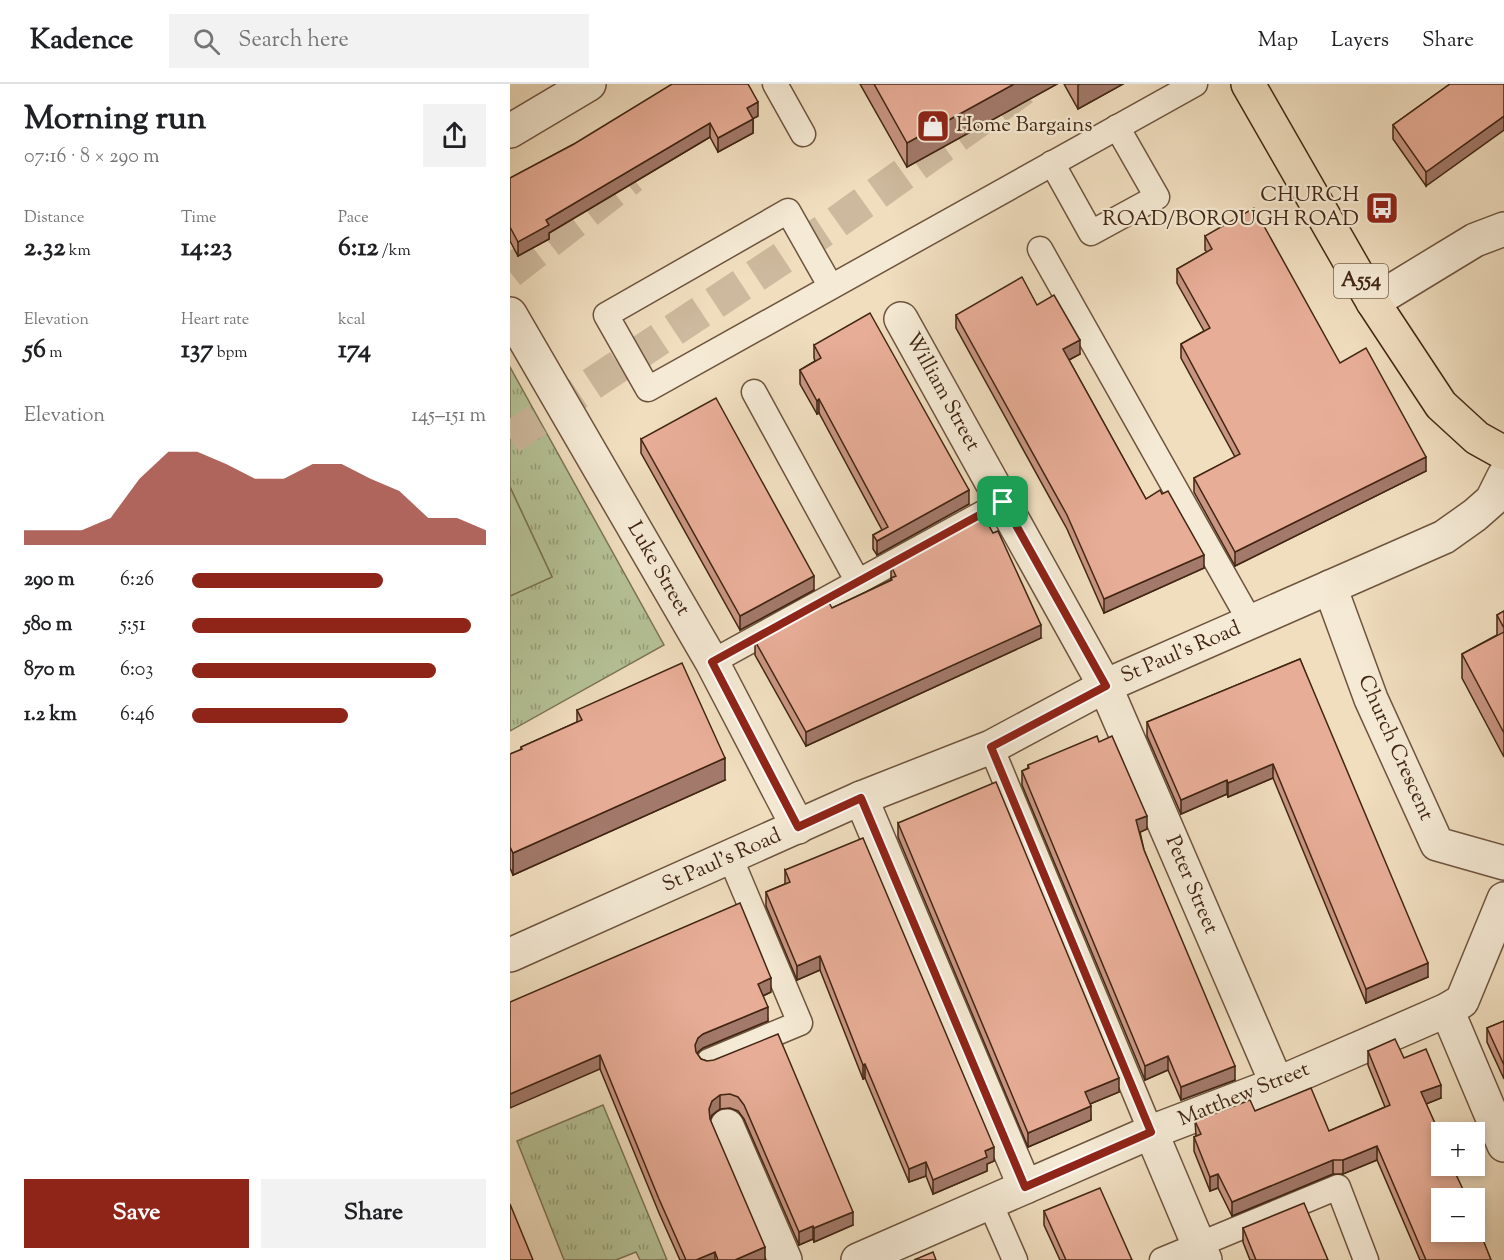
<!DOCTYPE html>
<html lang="en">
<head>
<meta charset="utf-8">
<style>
  :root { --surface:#fff; --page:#f2f2f2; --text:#202124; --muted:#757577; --line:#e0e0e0; --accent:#8f2418 }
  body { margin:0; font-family:"Sorts Mill Goudy",serif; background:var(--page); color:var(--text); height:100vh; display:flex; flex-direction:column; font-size:22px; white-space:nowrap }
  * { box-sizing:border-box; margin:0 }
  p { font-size:20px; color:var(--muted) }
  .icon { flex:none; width:33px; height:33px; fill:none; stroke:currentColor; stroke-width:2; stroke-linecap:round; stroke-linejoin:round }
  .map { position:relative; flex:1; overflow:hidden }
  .panel { display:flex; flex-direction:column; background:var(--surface); width:510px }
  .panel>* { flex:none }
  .tools { position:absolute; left:921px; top:1038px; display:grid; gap:12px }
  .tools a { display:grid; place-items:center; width:54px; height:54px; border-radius:0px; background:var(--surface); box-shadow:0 3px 9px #0003; font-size:30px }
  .pin { position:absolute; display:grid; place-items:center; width:51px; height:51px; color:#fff; margin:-26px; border-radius:12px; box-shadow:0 3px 9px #0006 }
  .round { display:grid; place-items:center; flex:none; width:63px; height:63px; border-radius:0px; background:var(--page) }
  .overview { display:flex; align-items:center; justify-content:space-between; height:102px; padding:0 24px }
  h1 { font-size:33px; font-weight:700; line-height:45px }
  .figures { display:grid; grid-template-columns:repeat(3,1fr); gap:9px; height:102px; padding:6px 24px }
  .figures div { display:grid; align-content:center }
  .figures b { font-size:26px; font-weight:700 }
  .figures small { font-size:16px; font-weight:400 }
  .figures p { font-size:16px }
  .chart { height:168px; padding:12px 24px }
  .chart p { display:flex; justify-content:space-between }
  .chart svg { width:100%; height:108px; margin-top:6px; fill:var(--accent); opacity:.7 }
  .cta { display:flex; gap:12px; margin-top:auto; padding:12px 24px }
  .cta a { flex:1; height:69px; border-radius:0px; background:var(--accent); color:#fff; font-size:24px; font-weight:700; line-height:69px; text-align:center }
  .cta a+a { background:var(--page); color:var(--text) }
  ul { padding:0 24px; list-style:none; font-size:20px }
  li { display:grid; grid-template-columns:96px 72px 1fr; align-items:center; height:45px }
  li i { height:15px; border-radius:8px; background:var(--accent) }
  header { display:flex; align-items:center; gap:36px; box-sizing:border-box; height:84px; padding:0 30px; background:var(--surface); border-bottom:2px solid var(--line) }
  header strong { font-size:28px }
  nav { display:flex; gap:33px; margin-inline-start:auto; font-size:21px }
  .search { width:420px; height:54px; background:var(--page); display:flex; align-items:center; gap:15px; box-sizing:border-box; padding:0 21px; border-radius:0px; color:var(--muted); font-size:22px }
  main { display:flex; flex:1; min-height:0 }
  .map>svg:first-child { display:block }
</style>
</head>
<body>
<header>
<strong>Kadence</strong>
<div class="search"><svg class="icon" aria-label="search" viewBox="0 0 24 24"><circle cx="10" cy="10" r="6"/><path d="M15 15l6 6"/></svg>Search here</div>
<nav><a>Map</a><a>Layers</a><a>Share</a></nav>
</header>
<main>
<section class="panel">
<div class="overview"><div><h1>Morning run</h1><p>07:16 · 8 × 290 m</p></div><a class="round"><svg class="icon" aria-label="share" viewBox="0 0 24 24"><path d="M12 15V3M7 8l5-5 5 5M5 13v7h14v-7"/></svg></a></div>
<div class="figures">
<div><p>Distance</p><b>2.32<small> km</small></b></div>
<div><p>Time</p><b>14:23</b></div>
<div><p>Pace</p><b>6:12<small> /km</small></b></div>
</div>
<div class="figures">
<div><p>Elevation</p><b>56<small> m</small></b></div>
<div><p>Heart rate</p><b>137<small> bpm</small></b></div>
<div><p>kcal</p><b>174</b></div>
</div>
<div class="chart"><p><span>Elevation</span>145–151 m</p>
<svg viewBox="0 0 160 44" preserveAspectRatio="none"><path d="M0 44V38L10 38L20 38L30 33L40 17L50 6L60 6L70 11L80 17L90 17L100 11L110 11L120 17L130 22L140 33L150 33L160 38V44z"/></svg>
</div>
<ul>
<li><b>290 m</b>6:26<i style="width:65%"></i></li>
<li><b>580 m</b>5:51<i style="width:95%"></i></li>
<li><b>870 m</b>6:03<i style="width:83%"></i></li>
<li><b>1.2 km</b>6:46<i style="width:53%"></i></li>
</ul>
<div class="cta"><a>Save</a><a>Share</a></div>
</section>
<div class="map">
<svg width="994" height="1176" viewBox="0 0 994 1176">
  <defs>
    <pattern id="grass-tufts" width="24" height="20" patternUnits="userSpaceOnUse" patternTransform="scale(1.5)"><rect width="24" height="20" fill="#b5c296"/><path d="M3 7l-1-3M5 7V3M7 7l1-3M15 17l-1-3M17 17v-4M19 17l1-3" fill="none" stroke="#959d79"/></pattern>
  </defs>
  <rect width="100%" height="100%" fill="#f0debf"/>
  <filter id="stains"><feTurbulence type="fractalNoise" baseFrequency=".00333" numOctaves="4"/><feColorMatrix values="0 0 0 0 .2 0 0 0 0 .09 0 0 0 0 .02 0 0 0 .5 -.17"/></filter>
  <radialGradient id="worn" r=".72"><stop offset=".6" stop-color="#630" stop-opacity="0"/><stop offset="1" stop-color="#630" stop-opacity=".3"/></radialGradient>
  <g fill="url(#grass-tufts)" stroke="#7c7454" stroke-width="1.5">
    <path d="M0,283L154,561L0,647V512L42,493L0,403Z"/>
    <path d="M93,1021L157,1176H130L126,1168L106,1176H54L7,1057Z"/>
  </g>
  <path fill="#b5c296" stroke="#7c7454" stroke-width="1.5" d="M0,403L42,493L0,512Z"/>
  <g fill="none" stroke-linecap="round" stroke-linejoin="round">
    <g stroke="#cdb99d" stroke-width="33" stroke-dasharray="33 16" stroke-linecap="butt">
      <path d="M0,188L122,93"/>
      <path d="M0,354L324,140L520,0"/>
    </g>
    <defs>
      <g id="lane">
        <path d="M265,0L293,50"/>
        <path d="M542,79L581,149L647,113L607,43"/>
        <path d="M530,165L741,539"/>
        <path d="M321,203L278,127L96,231L138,305L685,0"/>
        <path d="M244,308L348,498"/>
        <path d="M202,578L493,418"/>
        <path d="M481,663L641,1048"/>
        <path d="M199,977L290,939L220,773"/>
        <path d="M480,1119L505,1176"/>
        <path d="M652,1176L828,1103L856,1176"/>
      </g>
      <g id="street">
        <path d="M0,47L79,0"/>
        <path d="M863,218L965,156L994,145"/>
        <path d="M0,230L202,578L288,743"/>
        <path d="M391,235L595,602L767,1000"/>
        <path d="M820,503L861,615L927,760L994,779"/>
        <path d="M351,714L515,1103"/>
        <path d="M0,871L351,714L481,663L595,602L934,453L965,431L982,416L994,392"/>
        <path d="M937,926L994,1061"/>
        <path d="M217,1042L275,1176"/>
        <path d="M641,1048L695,1176"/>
        <path d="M348,1176L641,1048L767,1000L937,926L952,917L994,815"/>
      </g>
      <path id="primary" d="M738,0L863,218L931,321L967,354L994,369"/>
    </defs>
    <use href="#lane" stroke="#6e543e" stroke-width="27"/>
    <use href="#street" stroke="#6e543e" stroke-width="36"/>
    <use href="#primary" stroke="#422613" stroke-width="36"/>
    <use href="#lane" stroke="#f5ead5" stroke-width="24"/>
    <use href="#street" stroke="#f5ead5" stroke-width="33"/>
    <use href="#primary" stroke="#f0debf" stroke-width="33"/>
  </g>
  <g fill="#c89582" stroke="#422613" stroke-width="1.5">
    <path d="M350,0H547L397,83Z"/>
    <path d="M554,0H613L568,25Z"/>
    <path d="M940,0L916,102L883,55V41Z"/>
    <path d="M248,32L243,34V49L208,68L200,53L39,149V155L8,172L0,157V94L64,60Z"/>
    <path d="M695,152L830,279L916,387L725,482L684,408V394L725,373L671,274V260L694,247L667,199V185L697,168L695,166Z"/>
    <path d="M527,221L570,270L559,276L636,415L694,484L594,529L557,445L446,244V231Z"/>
    <path d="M304,261L459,420L367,471L363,465V451L372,446L309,329L307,330L290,300V286L305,277L304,274Z"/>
    <path d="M131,355L304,506L230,546L131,369Z"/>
    <path d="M381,482L531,554L296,662L245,571V557L322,524L381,496Z"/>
    <path d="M994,527V673L952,594V570L987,551V531Z"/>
    <path d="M790,575L918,893L856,919L763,694L718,713L717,710L671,730L637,652V638Z"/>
    <path d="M67,626L215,696L3,791L0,784V670L11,666V663L67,638Z"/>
    <path d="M589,658L637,745L630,748L634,766L725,996L671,1016L658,986L635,996L512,701V687L518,684V681Z"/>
    <path d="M388,739L609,1008L580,1020L581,1036L518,1063L388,753Z"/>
    <path d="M275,786L484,1077L477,1080V1087L423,1110L416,1092L399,1098L355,994L353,995L310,886L287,896L256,822V808L275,800Z"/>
    <path d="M261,908L253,912L258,937L193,964L188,968L187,970L191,975L197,977L343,1141L304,1158L303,1155L289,1161L234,1035L228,1027L220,1024L210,1025L202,1031L200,1036L255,1176H170L149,1129L90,985L0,918Z"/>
    <path d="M994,937V995L977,958V944Z"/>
    <path d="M858,967L894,974L931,1014L916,1020L981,1176H910L867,1076L833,1090H823L722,1132L708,1104L700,1107L684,1067V1053L686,1052L685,1037L745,1027L819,1047L875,1023L858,981Z"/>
    <path d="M534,1127L622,1176H550L534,1141Z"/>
    <path d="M733,1144L818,1176H740L733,1158Z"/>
  </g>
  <g fill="#a2796a" stroke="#422613" stroke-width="1.5">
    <path d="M504,0H547L397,83V59Z"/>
    <path d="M570,0H613L568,25V1Z"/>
    <path d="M248,18V32L237,38V24Z"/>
    <path d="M994,32V46L916,102V88Z"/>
    <path d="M243,35V49L208,68V54Z"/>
    <path d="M200,39V53L39,149V155L8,172V158L36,136Z"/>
    <path d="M570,256V270L553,279V265Z"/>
    <path d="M309,315V329L307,330V317Z"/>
    <path d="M916,373V387L725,482V468Z"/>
    <path d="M459,406V420L367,471V457Z"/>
    <path d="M694,471V484L594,529V515Z"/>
    <path d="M304,492V506L230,546V532Z"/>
    <path d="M531,541V554L296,662V648Z"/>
    <path d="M215,674V696L3,791V769Z"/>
    <path d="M763,680V694L718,713V699Z"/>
    <path d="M717,696V710L671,730V716Z"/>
    <path d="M637,732V745L626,750V736Z"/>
    <path d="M310,872V886L287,896V882Z"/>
    <path d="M918,879V893L856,919V905Z"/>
    <path d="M261,894V908L248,914V900Z"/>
    <path d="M258,923V937L193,964L188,968L185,975V961L188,954L193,950Z"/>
    <path d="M90,971V985L0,1024V1010Z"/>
    <path d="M658,972V986L635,996V982Z"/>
    <path d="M355,980V994L353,995V981Z"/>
    <path d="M725,982V996L671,1016V1003Z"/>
    <path d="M609,994V1008L575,1022V1008Z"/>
    <path d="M931,1001V1014L911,1022V1008Z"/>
    <path d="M210,1011V1025L202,1031L199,1039V1025L202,1017Z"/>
    <path d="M581,1022V1036L518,1063V1049Z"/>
    <path d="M867,1062V1076L833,1090V1076Z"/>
    <path d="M484,1063V1077L477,1080V1087L423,1110V1096L475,1067Z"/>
    <path d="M823,1076V1090L722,1132V1118Z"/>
    <path d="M416,1078V1092L399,1098V1085Z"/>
    <path d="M708,1090V1104L700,1107V1093Z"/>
    <path d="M343,1128V1141L304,1158V1144Z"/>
    <path d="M303,1142V1155L289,1161V1148Z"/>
    <path d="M255,1163V1176H225Z"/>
    <path d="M205,1168V1176H186Z"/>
  </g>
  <g fill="#e8ad97" stroke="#422613" stroke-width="1.5">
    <path d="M162,0H238L248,18L237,24L243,35L208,54L200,39L36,136L39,141L8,158L0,143V94L64,60Z"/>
    <path d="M364,0H504L397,59Z"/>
    <path d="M940,0H994V32L916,88L883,41Z"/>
    <path d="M744,124L830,279L856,264L916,373L725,468L684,394L730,370L671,260L700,244L667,185L702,165L695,152Z"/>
    <path d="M512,193L527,221L544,211L570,256L553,265L636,415L650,406L652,410L658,407L694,471L594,515L557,431L446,231Z"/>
    <path d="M360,229L459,406L367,457L363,451L378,443L309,315L307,317L290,286L311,274L304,261Z"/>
    <path d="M206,314L304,492L230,532L131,355Z"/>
    <path d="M473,431L483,449L488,447L531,541L296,648L245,557L318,517L322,524L382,496L381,494L386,492L381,482Z"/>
    <path d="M994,527V544L987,531Z"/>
    <path d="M994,548V649L952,570Z"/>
    <path d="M790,575L918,879L856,905L763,680L718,699L717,696L671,716L637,638Z"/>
    <path d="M172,579L215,674L3,769L0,763V670L12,665L11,663L72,636L67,626Z"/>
    <path d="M587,652L589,658L602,652L637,732L626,736L634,766L725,982L671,1003L658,972L635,982L512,687L519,684L518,681Z"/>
    <path d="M486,698L609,994L575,1008L581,1022L518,1049L388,739Z"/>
    <path d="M353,754L484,1063L475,1067L477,1073L423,1096L416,1078L399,1085L355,980L353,981L310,872L287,882L256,808L280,798L275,786Z"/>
    <path d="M230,819L261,894L248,900L258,923L193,950L188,954L185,961L186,968L191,975L197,977L204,976L268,950L343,1128L304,1144L303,1142L289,1148L234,1021L228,1013L220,1010L210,1011L202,1017L199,1025L200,1035L255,1163L225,1176H208L205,1168L186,1176H176L149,1115L90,971L0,1010V918Z"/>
    <path d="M994,937V981L977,944Z"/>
    <path d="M885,955L894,974L916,965L931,1001L911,1008L928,1046L926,1047L932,1058V1082H942L957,1114H932V1148H964V1133L981,1176H916L867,1062L833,1076H823L722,1118L708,1090L700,1093L684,1053L691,1050L685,1037L740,1016L745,1027L801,1004L819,1047L880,1021L858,967Z"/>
    <path d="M590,1104L622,1176H556L534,1127Z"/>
    <path d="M794,1119L818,1176H746L733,1144Z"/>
    <path d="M0,1120L23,1176H0Z"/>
    <path d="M423,1168L426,1176H404Z"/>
  </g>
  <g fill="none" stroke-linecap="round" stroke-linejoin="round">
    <defs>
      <path id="route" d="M493,418L596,602L481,663L641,1048L515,1103L351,714L288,743L202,578Z"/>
    </defs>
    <use href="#route" stroke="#fff" stroke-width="12"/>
    <use href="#route" stroke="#8f2418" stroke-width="8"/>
  </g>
  <defs>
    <symbol id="shop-square" viewBox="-11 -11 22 22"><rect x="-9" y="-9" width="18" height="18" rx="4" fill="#8f2418" stroke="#f5ead5"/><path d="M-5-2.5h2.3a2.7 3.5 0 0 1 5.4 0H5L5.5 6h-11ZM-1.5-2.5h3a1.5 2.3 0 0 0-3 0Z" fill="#fff"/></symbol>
    <symbol id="bus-square" viewBox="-11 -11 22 22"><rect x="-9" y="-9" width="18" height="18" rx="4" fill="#8f2418" stroke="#f5ead5"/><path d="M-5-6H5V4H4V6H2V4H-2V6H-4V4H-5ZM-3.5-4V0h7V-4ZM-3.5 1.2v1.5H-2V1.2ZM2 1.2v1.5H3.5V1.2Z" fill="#fff"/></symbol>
  </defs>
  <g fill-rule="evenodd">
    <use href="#shop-square" x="404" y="23" width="38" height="38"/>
    <use href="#bus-square" x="853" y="105" width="38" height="38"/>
  </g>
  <g text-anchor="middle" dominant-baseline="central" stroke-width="4.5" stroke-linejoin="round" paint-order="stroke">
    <rect fill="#f5ead5" stroke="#78614d" stroke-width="1.5" x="824" y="180" width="54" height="34" rx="4.5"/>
    <g font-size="20" font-weight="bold" fill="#422613">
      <text x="851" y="197">A554</text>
    </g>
    <g font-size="21" fill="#422613" stroke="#f5ead5" text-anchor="start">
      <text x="446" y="42">Home Bargains</text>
      <text x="849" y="112" text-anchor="end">CHURCH<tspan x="849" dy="24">ROAD/BOROUGH ROAD</tspan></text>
    </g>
    <g font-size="21" fill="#422613" stroke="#f5ead5">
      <text transform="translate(432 308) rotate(61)">William Street</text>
      <text transform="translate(148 485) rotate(60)">Luke Street</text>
      <text transform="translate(671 569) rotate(-23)">St Paul's Road</text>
      <text transform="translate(885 664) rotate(66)">Church Crescent</text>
      <text transform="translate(212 777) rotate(-24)">St Paul's Road</text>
      <text transform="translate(681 801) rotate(67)">Peter Street</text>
      <text transform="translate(734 1011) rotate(-22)">Matthew Street</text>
    </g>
  </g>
  <rect width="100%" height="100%" filter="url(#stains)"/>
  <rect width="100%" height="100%" fill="url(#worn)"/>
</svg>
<div class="tools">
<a>+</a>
<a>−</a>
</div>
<div class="pin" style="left:493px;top:418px;background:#1e9e55"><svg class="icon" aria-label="arrive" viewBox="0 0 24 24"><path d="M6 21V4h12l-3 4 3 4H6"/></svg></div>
</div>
</main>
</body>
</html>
